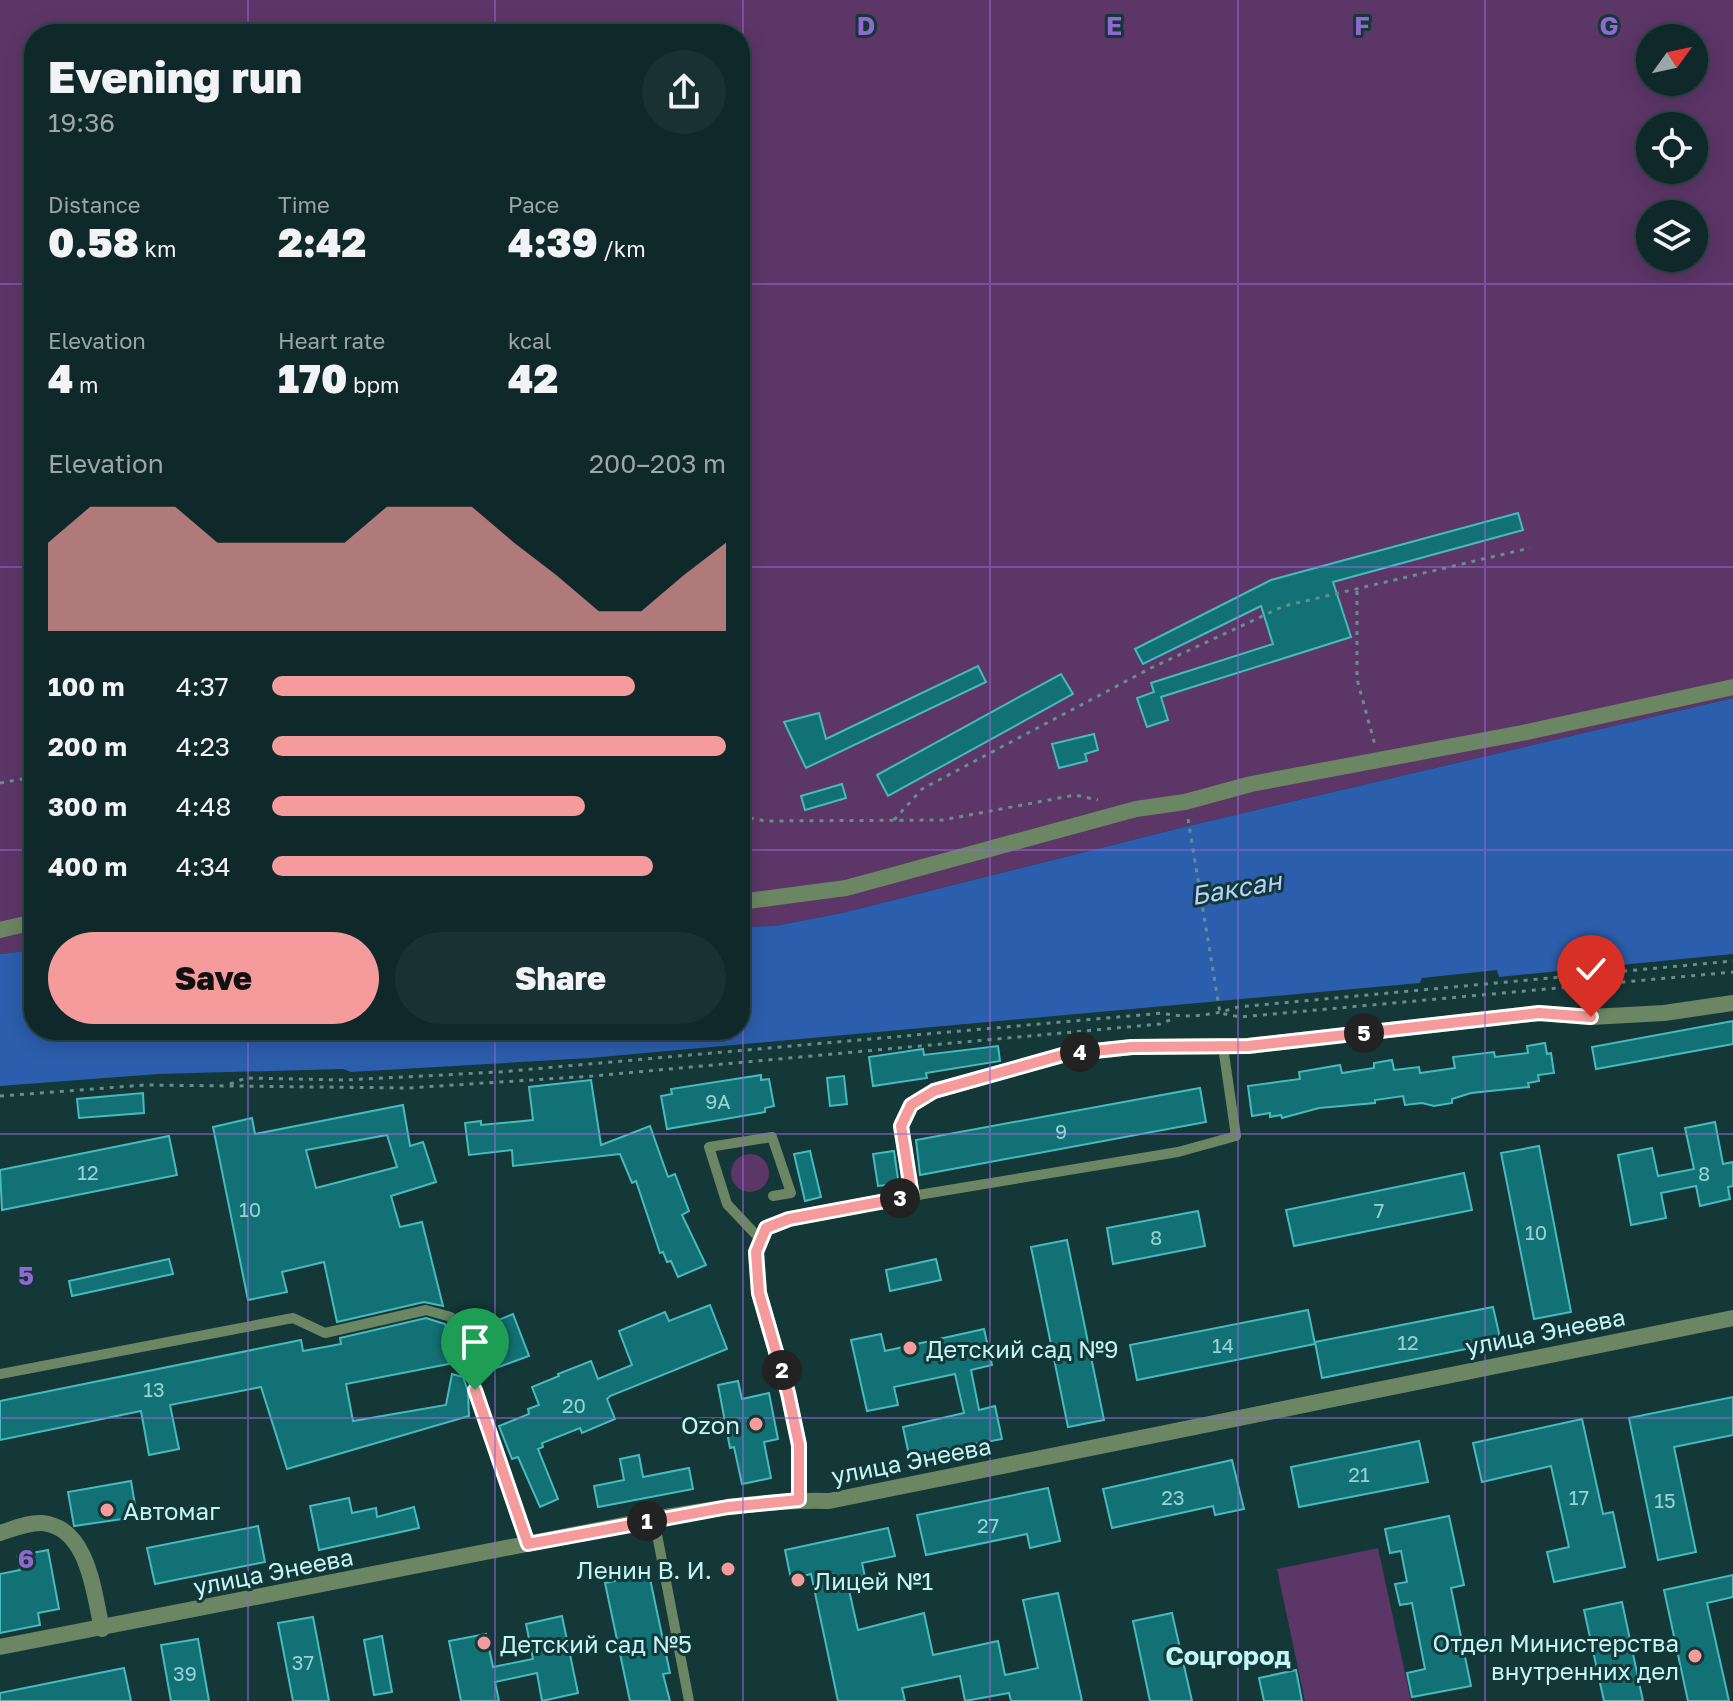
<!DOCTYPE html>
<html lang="en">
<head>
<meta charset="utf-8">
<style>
  :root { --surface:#0f292a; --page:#183132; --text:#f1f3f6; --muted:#9ba6a8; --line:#2f4547; --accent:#f59b9c }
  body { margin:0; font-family:"Golos Text",sans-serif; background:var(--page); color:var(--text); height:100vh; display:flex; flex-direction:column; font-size:30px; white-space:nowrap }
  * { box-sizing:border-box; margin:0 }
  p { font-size:26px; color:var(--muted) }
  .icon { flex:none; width:44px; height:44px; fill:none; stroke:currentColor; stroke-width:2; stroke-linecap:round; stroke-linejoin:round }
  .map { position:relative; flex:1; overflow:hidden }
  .panel { position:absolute; left:24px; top:24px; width:726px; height:1016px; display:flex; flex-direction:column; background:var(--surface); border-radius:32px; box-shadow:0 4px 20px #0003,0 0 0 2px var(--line) }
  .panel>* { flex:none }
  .needle { width:52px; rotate:57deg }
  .buttons { position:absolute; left:1636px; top:24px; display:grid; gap:16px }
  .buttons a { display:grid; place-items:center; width:72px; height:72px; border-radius:50%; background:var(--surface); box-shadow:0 4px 20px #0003,0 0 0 2px var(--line); font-size:40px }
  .pin { position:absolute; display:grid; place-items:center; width:68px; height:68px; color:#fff; margin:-82px -34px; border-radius:50% 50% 50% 0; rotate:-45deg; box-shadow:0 0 8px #0007 }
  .pin .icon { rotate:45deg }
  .km { position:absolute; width:40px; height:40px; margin:-20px; border-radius:50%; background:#222; color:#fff; font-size:22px; line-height:40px; text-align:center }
  .round { display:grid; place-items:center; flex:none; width:84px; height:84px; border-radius:42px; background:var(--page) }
  .summary { display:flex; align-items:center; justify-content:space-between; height:136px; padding:0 24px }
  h1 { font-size:44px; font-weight:800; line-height:60px }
  .stats { display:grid; grid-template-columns:repeat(3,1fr); gap:12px; height:136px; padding:8px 24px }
  .stats div { display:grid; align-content:center }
  .stats b { font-size:40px; font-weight:800 }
  .stats small { font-size:22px; font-weight:400 }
  .stats p { font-size:22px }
  .chart { height:224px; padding:16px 24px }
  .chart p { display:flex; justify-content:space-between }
  .chart svg { width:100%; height:144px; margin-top:8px; fill:var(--accent); opacity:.7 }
  .primary-button { display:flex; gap:16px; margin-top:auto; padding:16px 24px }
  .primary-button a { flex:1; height:92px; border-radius:48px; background:var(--accent); color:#111; font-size:32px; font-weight:800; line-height:92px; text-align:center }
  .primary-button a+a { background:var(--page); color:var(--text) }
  ul { padding:0 24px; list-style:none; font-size:26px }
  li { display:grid; grid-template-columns:128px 96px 1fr; align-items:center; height:60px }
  li i { height:20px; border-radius:10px; background:var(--accent) }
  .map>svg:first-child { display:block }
</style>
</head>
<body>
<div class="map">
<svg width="1733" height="1701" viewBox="0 0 1733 1701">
  <rect width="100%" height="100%" fill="#143738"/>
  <g fill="#5c3667" fill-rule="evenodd">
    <path d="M0,0H1733V698L1184,827L842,913L775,926L740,927V34H34V950L0,954ZM1650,38H1694V82H1650ZM1650,126H1694V170H1650ZM1650,214H1694V258H1650Z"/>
    <circle cx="750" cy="1173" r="19"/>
    <path d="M1378,1548L1411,1701H1305L1277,1569Z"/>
  </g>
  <path fill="#2b5eac" d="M1733,698V954L1499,977L1497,970L1422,978L1420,983L590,1058L351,1072L343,1069L158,1074L0,1086V954L34,950V1030H740V927L775,926L842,913L1184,827Z"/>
  <g fill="#127174" stroke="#48b9bd" stroke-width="2" fill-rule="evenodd">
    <path d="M1518,513L1523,530L1333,582L1351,637L1161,697L1168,720L1147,727L1137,698L1154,692L1151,683L1273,644L1261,606L1143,664L1135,649L1271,580Z"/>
    <path d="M978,666L986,682L806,768L784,722L819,713L826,739Z"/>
    <path d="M1061,674L1073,694L888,796L877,775Z"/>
    <path d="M1094,734L1098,750L1085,754L1087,761L1059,768L1052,744Z"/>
    <path d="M842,784L846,798L805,810L801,796Z"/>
    <path d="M1733,1021V1044L1596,1069L1592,1047Z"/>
    <path d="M1545,1043L1547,1054L1551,1053L1554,1073L1538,1075L1539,1081L1528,1083L1529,1087L1471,1093L1452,1099V1103L1434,1106L1422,1103L1405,1105L1403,1096L1375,1100V1103L1319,1108L1282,1118L1281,1115L1270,1117V1113L1252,1116L1248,1086L1300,1079L1299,1072L1340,1065L1342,1073L1374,1068V1063L1392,1060L1394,1070L1419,1067L1420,1073L1455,1068L1453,1057L1494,1052L1495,1057L1528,1053L1527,1046Z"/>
    <path d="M998,1046L1000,1061L926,1073L927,1078L873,1086L869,1057L923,1049L924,1055Z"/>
    <path d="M761,1075V1080L769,1079L774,1106L765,1108V1112L667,1129L661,1096L672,1094L671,1089Z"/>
    <path d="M844,1076L847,1104L830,1106L827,1078Z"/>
    <path d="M591,1080L601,1145L650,1126L668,1177L675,1174L689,1211L682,1215L706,1265L678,1277L671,1261L667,1262L663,1252L660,1253L636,1181L632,1183L620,1154L513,1166L512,1150L469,1155L465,1123L481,1121V1125L533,1120L529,1087Z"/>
    <path d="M1200,1088L1206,1122L920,1175L916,1140Z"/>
    <path d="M143,1093L144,1113L79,1118L77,1099Z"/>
    <path d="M403,1105L410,1146L423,1142L436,1182L391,1196L400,1227L422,1222L443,1306L424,1302L337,1322L324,1262L282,1272L287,1292L248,1300L213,1127L252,1118L255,1134ZM387,1135L397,1167L316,1188L306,1150Z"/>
    <path d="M1715,1122L1723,1164L1733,1162V1186L1728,1187L1730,1199L1700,1206L1696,1186L1661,1193L1666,1218L1631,1225L1618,1155L1652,1148L1658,1176L1694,1169L1685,1128Z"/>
    <path d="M169,1136L177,1175L2,1210L0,1170Z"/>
    <path d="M1539,1146L1571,1312L1534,1319L1501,1153Z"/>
    <path d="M810,1151L821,1197L805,1201L794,1154Z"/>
    <path d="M894,1151L898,1179L896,1184L878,1186L873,1154Z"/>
    <path d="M1464,1173L1472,1210L1294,1246L1286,1210Z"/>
    <path d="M1198,1211L1205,1246L1113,1264L1107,1228Z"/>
    <path d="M1067,1240L1104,1420L1068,1427L1031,1247Z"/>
    <path d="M169,1259L173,1274L72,1296L69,1281Z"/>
    <path d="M936,1259L941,1280L890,1291L886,1270Z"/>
    <path d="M710,1305L727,1349L610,1396L607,1399L615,1419L582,1433L580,1428L542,1443L543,1447L538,1449L558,1499L540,1507L518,1457L512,1459L499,1426L529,1414L528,1409L539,1405L532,1387L559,1376L558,1374L591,1361L598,1379L632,1365L619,1331L665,1312L669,1321Z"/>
    <path d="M1493,1307L1501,1342L1322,1378L1315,1342Z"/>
    <path d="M1308,1310L1315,1344L1137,1380L1130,1345Z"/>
    <path d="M513,1314L529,1356L496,1368L481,1327Z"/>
    <path d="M426,1318L445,1324L454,1363L346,1384L353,1421L446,1405L452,1374L463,1377L468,1391L469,1416L287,1469L261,1387L170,1405L179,1449L149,1455L141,1411L0,1440V1401L301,1340L303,1351L341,1344L340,1338Z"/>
    <path d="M984,1329L992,1365L971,1370L979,1410L995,1406L1002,1439L975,1444L976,1450L910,1460L903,1427L964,1413L955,1374L894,1387L898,1405L867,1411L851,1340L881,1334L885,1351Z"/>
    <path d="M738,1381L742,1399L769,1393L778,1439L764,1442L771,1478L742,1484L734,1447L730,1448L718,1385Z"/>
    <path d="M1733,1397V1435L1674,1447L1696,1552L1658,1560L1629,1418Z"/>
    <path d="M1582,1419L1603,1514L1613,1512L1625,1567L1554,1582L1547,1552L1569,1547L1551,1466L1482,1482L1473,1443Z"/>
    <path d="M1419,1441L1428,1482L1299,1507L1291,1467Z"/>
    <path d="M639,1455L643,1477L689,1468L693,1489L598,1507L594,1486L624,1480L620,1459Z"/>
    <path d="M1232,1460L1244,1509L1215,1515L1213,1506L1112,1528L1103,1489Z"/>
    <path d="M131,1481L137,1517L74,1526L68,1492Z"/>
    <path d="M1048,1488L1060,1541L1030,1548L1027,1534L926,1555L917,1515Z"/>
    <path d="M349,1498L352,1513L376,1508L377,1517L414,1507L419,1528L319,1550L310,1506Z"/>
    <path d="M1449,1516L1464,1585L1451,1588L1471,1686L1412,1697L1407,1673L1425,1669L1412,1603L1400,1605L1395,1584L1407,1582L1401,1551L1390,1553L1385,1529Z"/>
    <path d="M258,1526L265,1562L155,1584L147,1548Z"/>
    <path d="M888,1528L895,1556L862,1563L867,1586L849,1590L858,1630L924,1613L933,1655L998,1641L1005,1675L1038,1668L1023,1600L1058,1593L1082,1701H1011L1009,1693L965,1701L960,1676L902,1688L905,1701H838L811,1574L791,1579L785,1550Z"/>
    <path d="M48,1550L59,1609L38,1613L40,1625L0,1633V1574L20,1570L17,1556Z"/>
    <path d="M649,1574L670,1673L663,1674L670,1701H630L605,1583Z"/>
    <path d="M1733,1575V1597L1707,1603L1729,1701H1688L1664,1590Z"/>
    <path d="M1622,1602L1643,1701H1604L1584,1610Z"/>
    <path d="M1172,1613L1192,1701H1150L1133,1621Z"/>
    <path d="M562,1616L578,1693L542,1701L537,1673L495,1682L499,1701H461L449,1641L486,1634L493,1667L533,1659L526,1624Z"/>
    <path d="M313,1617L329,1701H293L278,1623Z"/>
    <path d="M382,1636L392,1692L374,1695L364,1640Z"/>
    <path d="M198,1639L209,1701H171L161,1645Z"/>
    <path d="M124,1668L131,1701H0V1693Z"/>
    <path d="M1296,1670L1302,1701H1264L1259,1678Z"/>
  </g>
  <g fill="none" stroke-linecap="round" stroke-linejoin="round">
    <g stroke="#648e8f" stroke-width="3" stroke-dasharray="4 6" stroke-linecap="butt">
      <path d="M1357,591V679L1375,745"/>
      <path d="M0,783L34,777"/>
      <path d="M740,816L766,821L943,820L1075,795L1098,800"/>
      <path d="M1188,819L1220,1013L1240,1017L1733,972"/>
      <path d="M894,820L922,789L1151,668L1284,606L1530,548"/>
      <path d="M230,1084L246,1078L346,1080L499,1072L1163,1013C1187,1019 1214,1015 1238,1007L1733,961"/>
      <path d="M0,1096L145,1085L408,1088L593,1076L1160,1024L1175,1018"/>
    </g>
    <g stroke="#6b8663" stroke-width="10">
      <path d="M912,1196L1178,1152L1236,1136L1223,1047"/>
      <path d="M761,1240L727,1204L709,1147L772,1137L791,1193L773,1196"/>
      <path d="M0,1374L293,1318L325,1333L426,1310L451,1317L528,1544"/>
      <path d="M654,1519L689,1701"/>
    </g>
    <g stroke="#6b8663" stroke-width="16">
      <path d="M740,902L846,888L1136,809L1185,802L1251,784L1522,733L1733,687"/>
      <path d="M0,930L34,922"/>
      <path d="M799,1500V1445L788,1393L759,1293L756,1252L766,1228L789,1219L912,1196L901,1126L911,1105L934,1091L1066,1054L1132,1047L1248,1046L1539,1013L1591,1017L1664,1013L1733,1003"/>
      <path d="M0,1533C13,1529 29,1522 42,1523C89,1527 94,1595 102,1629"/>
      <path d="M0,1647L654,1519C712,1509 770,1499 829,1501L1733,1318"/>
    </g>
  </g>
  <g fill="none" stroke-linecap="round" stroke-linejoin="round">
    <defs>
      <path id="route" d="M475,1390L528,1544L728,1507L799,1500V1445L788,1393L759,1293L756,1252L766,1228L789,1219L912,1196L901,1126L911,1105L934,1091L1066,1054L1132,1047L1248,1046L1539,1013L1591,1017"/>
    </defs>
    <use href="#route" stroke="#fff" stroke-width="16"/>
    <use href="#route" stroke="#f59b9c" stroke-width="10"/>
  </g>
  <path fill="none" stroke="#9168d0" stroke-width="2" stroke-opacity="0.55" d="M248,0V34M495,0V34M743,0V1701M990,0V1701M1238,0V1701M1485,0V1701M0,284H34M740,284H1733M0,567H34M740,567H1733M0,850H34M740,850H1733M248,1030V1701M495,1030V1701M0,1134H1733M0,1418H1733"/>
  <g fill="#f59b9c" stroke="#143738" stroke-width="3">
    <circle cx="910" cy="1348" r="8"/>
    <circle cx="756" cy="1424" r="8"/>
    <circle cx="107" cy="1510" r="8"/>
    <circle cx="728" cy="1569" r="8"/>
    <circle cx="798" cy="1580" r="8"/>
    <circle cx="484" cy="1643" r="8"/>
    <circle cx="1695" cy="1656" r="8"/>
  </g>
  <g text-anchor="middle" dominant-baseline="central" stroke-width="6" stroke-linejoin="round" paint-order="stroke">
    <g font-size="20" fill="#97d3d6">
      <text x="718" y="1101">9А</text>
      <text x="1061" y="1131">9</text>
      <text x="88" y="1172">12</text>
      <text x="1704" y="1173">8</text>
      <text x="250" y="1209">10</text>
      <text x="1379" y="1210">7</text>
      <text x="1536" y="1232">10</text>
      <text x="1156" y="1237">8</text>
      <text x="1408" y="1342">12</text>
      <text x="1223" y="1345">14</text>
      <text x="154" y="1389">13</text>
      <text x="574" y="1405">20</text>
      <text x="1359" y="1474">21</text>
      <text x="1173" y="1497">23</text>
      <text x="1579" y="1497">17</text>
      <text x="1665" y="1500">15</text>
      <text x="988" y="1525">27</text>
      <text x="303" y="1662">37</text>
      <text x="185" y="1673">39</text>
    </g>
    <g font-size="24" fill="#c3f4f6" stroke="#143738">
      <text transform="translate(1545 1331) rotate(-11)">улица Энеева</text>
      <text transform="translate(911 1460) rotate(-11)">улица Энеева</text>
      <text transform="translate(273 1571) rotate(-11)">улица Энеева</text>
    </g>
    <g font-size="24" fill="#c3f4f6" stroke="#143738" text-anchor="start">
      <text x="926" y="1348">Детский сад №9</text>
      <text x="740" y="1424" text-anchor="end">Ozon</text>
      <text x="123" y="1510">Автомаг</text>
      <text x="712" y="1569" text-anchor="end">Ленин В. И.</text>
      <text x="814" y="1580">Лицей №1</text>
      <text x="1679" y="1642" text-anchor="end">Отдел Министерства<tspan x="1679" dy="28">внутренних дел</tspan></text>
      <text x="500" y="1643">Детский сад №5</text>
    </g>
    <g font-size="26" font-style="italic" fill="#b6d1fc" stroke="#143738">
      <text transform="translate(1236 888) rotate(-10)">Баксан</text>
    </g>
    <g font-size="26" font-weight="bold" fill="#c3f4f6" stroke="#143738">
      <text x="1228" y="1655">Соцгород</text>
    </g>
  </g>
  <g font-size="26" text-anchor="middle" font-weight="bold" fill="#9168d0" stroke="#143738" stroke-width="6" stroke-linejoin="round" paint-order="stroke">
    <text x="866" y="35">D</text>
    <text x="1114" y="35">E</text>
    <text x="1362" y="35">F</text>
    <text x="1609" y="35">G</text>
    <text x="26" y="1285">5</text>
    <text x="26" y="1568">6</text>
  </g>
</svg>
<div class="buttons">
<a><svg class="needle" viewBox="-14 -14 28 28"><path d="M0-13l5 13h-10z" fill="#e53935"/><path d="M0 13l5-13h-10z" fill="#9ba6a8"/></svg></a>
<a><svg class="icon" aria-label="locate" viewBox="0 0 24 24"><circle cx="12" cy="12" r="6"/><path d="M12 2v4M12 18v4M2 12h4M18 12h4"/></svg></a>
<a><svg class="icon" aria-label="layers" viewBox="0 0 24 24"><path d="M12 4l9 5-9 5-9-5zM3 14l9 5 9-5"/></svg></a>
</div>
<div class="pin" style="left:475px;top:1390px;background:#1e9e55"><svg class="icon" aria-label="arrive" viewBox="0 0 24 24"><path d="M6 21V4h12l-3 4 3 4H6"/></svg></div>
<div class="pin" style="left:1591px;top:1017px;background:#d93025"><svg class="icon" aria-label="check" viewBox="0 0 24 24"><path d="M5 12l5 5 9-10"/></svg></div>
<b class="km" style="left:647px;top:1521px">1</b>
<b class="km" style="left:782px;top:1370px">2</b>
<b class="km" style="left:900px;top:1198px">3</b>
<b class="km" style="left:1080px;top:1052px">4</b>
<b class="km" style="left:1364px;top:1033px">5</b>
<section class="panel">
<div class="summary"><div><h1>Evening run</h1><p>19:36</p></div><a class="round"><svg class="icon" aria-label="share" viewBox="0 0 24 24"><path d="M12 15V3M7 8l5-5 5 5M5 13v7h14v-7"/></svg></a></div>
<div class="stats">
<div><p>Distance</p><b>0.58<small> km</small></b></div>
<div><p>Time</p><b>2:42</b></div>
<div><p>Pace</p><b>4:39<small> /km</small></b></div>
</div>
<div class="stats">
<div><p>Elevation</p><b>4<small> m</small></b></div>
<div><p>Heart rate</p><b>170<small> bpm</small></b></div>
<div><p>kcal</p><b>42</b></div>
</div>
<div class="chart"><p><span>Elevation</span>200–203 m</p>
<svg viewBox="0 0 160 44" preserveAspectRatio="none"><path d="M0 44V17L10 6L20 6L30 6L40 17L50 17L60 17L70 17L80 6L90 6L100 6L110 17L120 27L130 38L140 38L150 27L160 17V44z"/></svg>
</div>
<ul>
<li><b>100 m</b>4:37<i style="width:80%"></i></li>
<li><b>200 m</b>4:23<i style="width:100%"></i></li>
<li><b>300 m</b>4:48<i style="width:69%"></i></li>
<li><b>400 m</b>4:34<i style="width:84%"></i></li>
</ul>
<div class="primary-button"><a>Save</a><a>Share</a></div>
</section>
</div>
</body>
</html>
